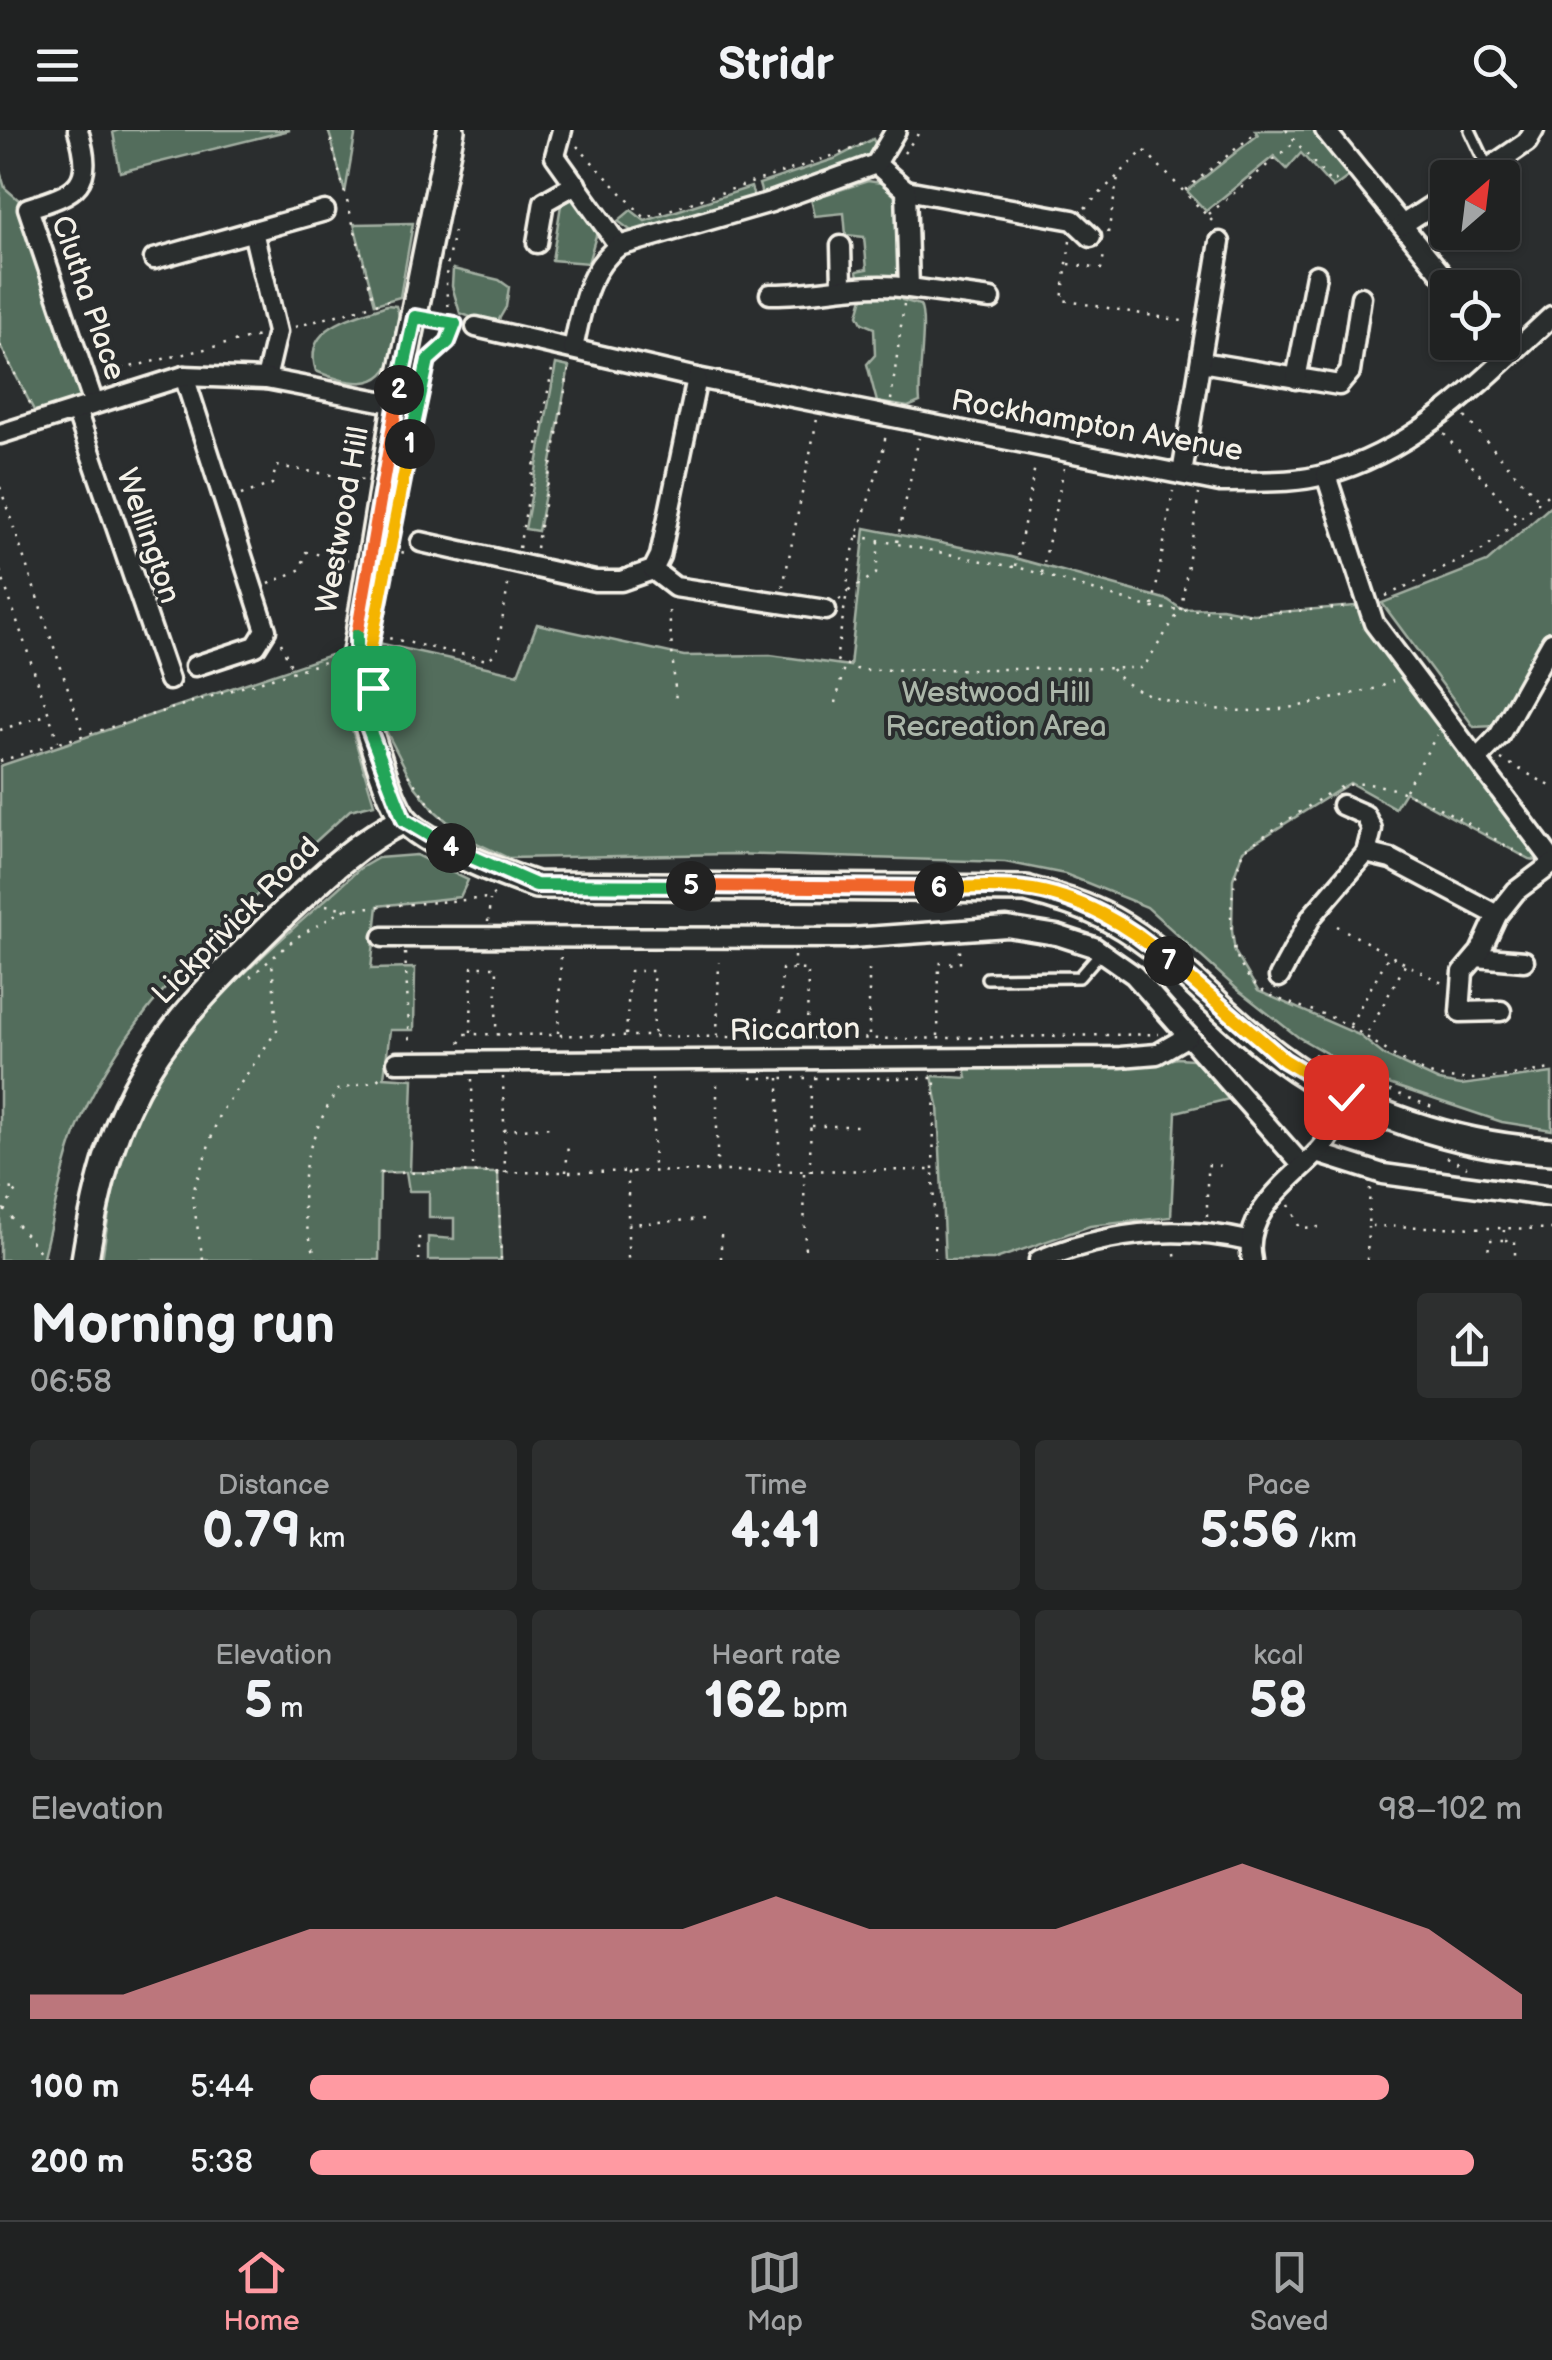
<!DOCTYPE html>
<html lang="en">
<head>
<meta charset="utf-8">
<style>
  :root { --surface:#202222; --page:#2d2f2f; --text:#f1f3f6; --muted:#a2a4a5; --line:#3d3f40; --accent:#ff9aa2 }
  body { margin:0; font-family:"Balsamiq Sans",sans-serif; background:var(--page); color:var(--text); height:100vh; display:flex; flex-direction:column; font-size:38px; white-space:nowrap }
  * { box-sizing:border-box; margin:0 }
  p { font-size:32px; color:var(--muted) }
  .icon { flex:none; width:55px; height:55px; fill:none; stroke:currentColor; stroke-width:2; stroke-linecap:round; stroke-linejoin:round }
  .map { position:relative; height:1130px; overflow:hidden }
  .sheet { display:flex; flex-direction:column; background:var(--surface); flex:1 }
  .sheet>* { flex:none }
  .needle { width:65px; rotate:28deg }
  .buttons { position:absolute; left:1430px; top:30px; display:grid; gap:20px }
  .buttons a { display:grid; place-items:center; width:90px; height:90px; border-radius:10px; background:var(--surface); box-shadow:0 2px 8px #0004,0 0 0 2px var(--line); font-size:50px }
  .pin { position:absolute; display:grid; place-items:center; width:85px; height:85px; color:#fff; margin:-42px; border-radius:20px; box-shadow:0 5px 15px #0006 }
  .km { position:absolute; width:50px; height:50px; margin:-25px; border-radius:50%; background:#222; color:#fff; font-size:28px; line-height:50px; text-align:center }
  .round { display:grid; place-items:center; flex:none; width:105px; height:105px; border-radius:10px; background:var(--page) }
  .summary { display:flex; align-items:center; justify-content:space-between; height:170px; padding:0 30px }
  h1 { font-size:55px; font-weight:700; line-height:75px }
  .figures { display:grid; grid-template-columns:repeat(3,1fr); gap:15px; height:170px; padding:10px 30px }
  .figures div { display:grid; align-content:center; border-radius:10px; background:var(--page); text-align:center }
  .figures b { font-size:50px; font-weight:700 }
  .figures small { font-size:28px; font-weight:400 }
  .figures p { font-size:28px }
  .chart { height:280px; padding:20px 30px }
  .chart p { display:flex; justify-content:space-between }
  .chart svg { width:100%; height:180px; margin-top:10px; fill:var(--accent); opacity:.7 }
  ul { padding:0 30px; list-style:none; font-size:32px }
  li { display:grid; grid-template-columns:160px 120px 1fr; align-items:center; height:75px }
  li i { height:25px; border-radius:12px; background:var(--accent) }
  header { display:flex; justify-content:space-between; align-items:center; height:130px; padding:0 30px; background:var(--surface); font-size:45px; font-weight:700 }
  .menu { display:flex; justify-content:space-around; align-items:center; height:140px; border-top:2px solid var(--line); background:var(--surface); font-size:28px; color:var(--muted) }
  .menu a { display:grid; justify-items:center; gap:5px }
  .menu .selected { color:var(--accent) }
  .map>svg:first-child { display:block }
</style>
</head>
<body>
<header><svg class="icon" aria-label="menu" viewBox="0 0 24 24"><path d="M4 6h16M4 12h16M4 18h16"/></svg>Stridr<svg class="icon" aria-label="search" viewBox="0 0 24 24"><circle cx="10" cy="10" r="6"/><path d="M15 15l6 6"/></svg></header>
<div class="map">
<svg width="1552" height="1130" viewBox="0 0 1552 1130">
  <rect width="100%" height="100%" fill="#2a2d2e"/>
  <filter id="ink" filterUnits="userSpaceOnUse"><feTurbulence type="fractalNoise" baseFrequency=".01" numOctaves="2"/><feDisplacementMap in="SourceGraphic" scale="20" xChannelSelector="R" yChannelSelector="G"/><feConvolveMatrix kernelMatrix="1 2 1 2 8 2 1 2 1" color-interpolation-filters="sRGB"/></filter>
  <g filter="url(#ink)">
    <g fill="#526d5c" stroke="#a3afa2" stroke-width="2.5">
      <path d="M119,0H290L120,42L113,2Z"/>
      <path d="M328,0H356L345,63L331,9Z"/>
      <path d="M1255,0H1313L1352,44L1333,58L1301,23L1287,39L1274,26L1206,81L1187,61L1258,5Z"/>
      <path d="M873,9L878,19L861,33L763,68L759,54L834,29Z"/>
      <path d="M0,41L5,58L28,78L94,274L39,290L0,215Z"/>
      <path d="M868,51L881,53L905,75V145L894,153L858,146L857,141L867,139L864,107L846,105L844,83L815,86L811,69Z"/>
      <path d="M751,57L755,70L634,103L618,91L631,80L645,91Z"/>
      <path d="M573,69L585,77L597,102L588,133L552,130L561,75Z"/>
      <path d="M413,93L400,167L375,174L354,94Z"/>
      <path d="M453,139L499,150L509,157L506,177L498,191L488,194L460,183L452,156Z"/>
      <path d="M865,160L900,163L902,170L920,175C928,191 917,248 920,272L908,277L877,272L867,234L875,225L874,198L862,193L858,185Z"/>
      <path d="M387,175L396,176L401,192C395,204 395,211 393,223C384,265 344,253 316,241C301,196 355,187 387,175Z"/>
      <path d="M556,234L569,237L538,401L525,399Z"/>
      <path d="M1552,375V500L1496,596L1474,597L1382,473L1487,432Z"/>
      <path d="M865,398L1011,427L1168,470L1181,479L1221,478L1253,484L1368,475L1552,732L1529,729L1405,662L1395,678L1350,653L1243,720L1233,749L1232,801L1235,822L1258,861L1359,905L1385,926L1439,951L1461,955L1552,943V1000L1502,992L1368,947L1298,907L1238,860L1147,777L1065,744L1005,732L732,724L508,728L468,709L435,681L414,655L382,593L373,558L370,511L518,544L537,494L684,526L770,525L850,536Z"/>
      <path d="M330,525L374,674L350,680C247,776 127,868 75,1004C60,1044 53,1089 42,1130H0V636Z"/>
      <path d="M416,725L468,750L460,767L378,776L371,839L415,838L414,900H390L384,947L413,949L410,1042L498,1043L501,1130H428V1107L454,1109V1088H429V1061H409L406,1042L380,1043L379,1130H102C109,1086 113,1037 131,995C175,891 279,814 359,739L378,728Z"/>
      <path d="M1177,928L1193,929L1229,969L1176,982L1171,1087L1090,1096L993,1130H945L938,975L932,946L967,948L965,936L1151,934Z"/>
    </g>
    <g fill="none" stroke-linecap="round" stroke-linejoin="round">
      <defs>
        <g id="lane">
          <path d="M1470,0L1487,36"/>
          <path d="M1502,92L1507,90"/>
          <path d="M1462,111L1480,102"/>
          <path d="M987,848L1079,847L1101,822"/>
        </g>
        <g id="street">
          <path d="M78,0C95,55 78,63 28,78L94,274"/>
          <path d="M562,0L555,26L619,116"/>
          <path d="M1325,0L1453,158"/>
          <path d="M1474,48L1527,12L1534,0"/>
          <path d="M906,60L1073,90L1091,107"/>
          <path d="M1402,95L1448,65"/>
          <path d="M253,101L277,202L266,249"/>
          <path d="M537,113L544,72L576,54"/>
          <path d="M841,116L842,154"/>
          <path d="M154,129L325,81"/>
          <path d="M909,158L991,169"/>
          <path d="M770,164C818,165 861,151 909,158L906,60L876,34"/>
          <path d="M476,197L697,248L1220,352C1255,351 1293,354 1327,344C1418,320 1485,247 1552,186"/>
          <path d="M573,218C582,180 586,140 619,116L771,72L876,34L896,0"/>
          <path d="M1201,232L1339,255L1350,242L1361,167"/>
          <path d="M184,246L266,500L256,516L195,536"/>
          <path d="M1296,249L1316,145"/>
          <path d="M76,280L169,550"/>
          <path d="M0,304L184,246L266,249L396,274"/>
          <path d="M1182,344L1220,112"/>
          <path d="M1326,345L1374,493L1552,730"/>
          <path d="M421,412L595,451H621L653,440L660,426L697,248"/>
          <path d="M653,440L675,457L826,480"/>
          <path d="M1478,628L1499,606L1552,512"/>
          <path d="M1342,675L1365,685L1372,699L1366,723"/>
          <path d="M383,807L851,808L1007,797L1057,805L1094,817L1134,845L1302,1035"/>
          <path d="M1476,827L1524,831"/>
          <path d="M1279,847L1312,786L1366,723L1391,729L1497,785"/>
          <path d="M1501,881L1460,882L1463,842L1480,822L1497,785L1516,761L1552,734"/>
          <path d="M397,932L1120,927L1157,924L1188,906"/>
          <path d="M1317,1023L1383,1044L1552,1067"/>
          <path d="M1039,1130C1107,1102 1176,1094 1248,1111"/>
          <path d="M1252,1130C1242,1083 1289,1052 1318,1022C1333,1007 1339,986 1346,967"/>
        </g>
        <g id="secondary">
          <path d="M451,0L396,274L354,535C357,564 387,668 404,689C424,714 505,745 536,755L1026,759C1055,767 1085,775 1112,790C1176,825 1223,886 1282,929C1355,983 1461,1017 1552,1021"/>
          <path d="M85,1130C111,961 159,904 279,788C318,751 355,713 404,690"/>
        </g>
      </defs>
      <use href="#lane" stroke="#f4f1e8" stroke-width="16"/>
      <use href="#street" stroke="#f4f1e8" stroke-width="25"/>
      <use href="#secondary" stroke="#f4f1e8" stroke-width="32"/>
      <g stroke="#f4f1e8" stroke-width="2.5" stroke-dasharray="2.5 8" stroke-linecap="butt">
        <path d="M328,0L374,172"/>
        <path d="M1286,0L1331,53L1342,46"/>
        <path d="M577,16L645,88L856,18L868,10"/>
        <path d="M904,23L921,0"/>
        <path d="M1185,60L1259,0"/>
        <path d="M1085,78L1144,20L1216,95"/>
        <path d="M1209,84L1296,11"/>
        <path d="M1108,103L1118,47"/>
        <path d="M1070,111L1062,170L1188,192"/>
        <path d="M1069,134L1101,139L1105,120"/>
        <path d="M436,190L453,193"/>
        <path d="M295,197L393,169"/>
        <path d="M0,215L31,275"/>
        <path d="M427,230C467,194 446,195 446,150C446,134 451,117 454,101"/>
        <path d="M101,244L259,206"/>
        <path d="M891,270L904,174"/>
        <path d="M1465,287L1540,371"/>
        <path d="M1444,304L1518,388"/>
        <path d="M0,357L83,603"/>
        <path d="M241,365L272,354L276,336L363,350"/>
        <path d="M857,406L1024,439L1152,478L1253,484L1350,477"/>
        <path d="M879,411L876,444L847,462L836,530L859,540L1143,538L1181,479L1199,364"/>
        <path d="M897,412L919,308"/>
        <path d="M519,418L553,234"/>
        <path d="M536,418L569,239"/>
        <path d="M393,424L402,425L404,417"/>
        <path d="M1016,436L1035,336"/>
        <path d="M0,441L58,611"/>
        <path d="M1042,443L1064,338"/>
        <path d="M269,454L301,439L306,422L348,430"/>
        <path d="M783,457L817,289"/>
        <path d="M1386,466L1484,419L1552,361"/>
        <path d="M839,470L847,462C849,407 879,357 886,302"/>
        <path d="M1153,476L1173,361"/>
        <path d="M669,481L676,572"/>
        <path d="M379,506L487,530L497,522L509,449"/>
        <path d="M281,513L293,541"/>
        <path d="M1112,539C1135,575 1230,584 1271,580C1306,577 1343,565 1378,558L1393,551"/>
        <path d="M836,573L844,536"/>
        <path d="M0,600L46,585"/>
        <path d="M1501,629L1552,657"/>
        <path d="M0,631L334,529"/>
        <path d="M408,645L435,681L456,698"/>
        <path d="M1339,658C1388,636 1483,704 1529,729"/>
        <path d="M1405,660L1437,605"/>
        <path d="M1327,664L1243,720C1229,764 1218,832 1265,862C1287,875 1314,879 1337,890C1367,904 1392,928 1422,941C1461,958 1512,944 1552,939"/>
        <path d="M326,775L346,779L490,768L495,763"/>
        <path d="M488,792L490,770"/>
        <path d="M1337,796L1388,824"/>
        <path d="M405,823L410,914"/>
        <path d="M794,839V823"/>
        <path d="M250,847L297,807L346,779"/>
        <path d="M1350,895L1389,825L1444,854"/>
        <path d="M471,902L472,837H497L496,904"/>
        <path d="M1368,902L1405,835"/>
        <path d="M558,903L561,826"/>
        <path d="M779,904L782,839L808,840L807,906"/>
        <path d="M626,905L630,841H653L654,906"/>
        <path d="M869,905V834"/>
        <path d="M717,906L719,832"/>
        <path d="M938,906L939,833L960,834V816"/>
        <path d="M460,913L465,904L903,909L1159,904"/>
        <path d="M1314,924L1375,955L1435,978"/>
        <path d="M503,947L505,1043"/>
        <path d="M652,948L654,1040"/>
        <path d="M751,948H935"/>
        <path d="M779,948V1040"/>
        <path d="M472,949L473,1041"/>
        <path d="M812,996H860"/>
        <path d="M504,1000L553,997"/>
        <path d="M1447,1027L1467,1037"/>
        <path d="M933,1039L935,948"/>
        <path d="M717,1041V949"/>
        <path d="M566,1042L568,1014"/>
        <path d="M628,1042V1130"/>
        <path d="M810,1042L811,950"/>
        <path d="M380,1043L933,1040L935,1130"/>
        <path d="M498,1043L501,1130"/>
        <path d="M804,1043L805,1130"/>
        <path d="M0,1058L18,1059L4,1079L47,1130"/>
        <path d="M1370,1058L1368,1096L1552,1099"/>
        <path d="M1289,1075L1300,1098L1319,1097"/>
        <path d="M1207,1087V1035L1224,1036"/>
        <path d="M628,1094L706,1089"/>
        <path d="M721,1105V1130"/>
        <path d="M419,1107V1130"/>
        <path d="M1505,1110L1515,1111V1130"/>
        <path d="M1175,1123L1176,1130"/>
        <path d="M203,1130L192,1065L219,985L277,900L272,831"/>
        <path d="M274,1130H293"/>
        <path d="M317,1130C292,1063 302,1020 337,960L376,951L385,943"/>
        <path d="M1367,1130L1368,1097"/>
        <path d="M1488,1130L1489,1110H1503L1504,1100"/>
      </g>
      <use href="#lane" stroke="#2a2d2e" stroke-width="9"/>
      <use href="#street" stroke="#2a2d2e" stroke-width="18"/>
      <use href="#secondary" stroke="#2a2d2e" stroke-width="25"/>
    </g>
  </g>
  <g fill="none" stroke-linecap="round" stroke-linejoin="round" filter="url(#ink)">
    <defs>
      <path id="split-1" d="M373,558L370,520L410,314"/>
      <path id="split-2" d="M399,260L415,187L455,194L448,212L428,230L410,314"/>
      <path id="split-3" d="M357,505L399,260"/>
      <path id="split-4" d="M357,505V568L404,690L451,718"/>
      <path id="split-5" d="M451,718L536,755L691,756"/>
      <path id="split-6" d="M691,756L939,758"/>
      <path id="split-7" d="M939,758C967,758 997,755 1025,759C1076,765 1131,796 1169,831"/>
      <path id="split-8" d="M1169,831L1284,930L1346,967"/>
    </defs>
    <use href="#split-1" stroke="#fff" stroke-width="20"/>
    <use href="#split-2" stroke="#fff" stroke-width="20"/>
    <use href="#split-3" stroke="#fff" stroke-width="20"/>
    <use href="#split-4" stroke="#fff" stroke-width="20"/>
    <use href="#split-5" stroke="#fff" stroke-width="20"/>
    <use href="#split-6" stroke="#fff" stroke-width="20"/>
    <use href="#split-7" stroke="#fff" stroke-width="20"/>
    <use href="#split-8" stroke="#fff" stroke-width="20"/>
    <use href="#split-1" stroke="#f5b400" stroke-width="12"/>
    <use href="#split-2" stroke="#22a559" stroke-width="12"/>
    <use href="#split-3" stroke="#f0652b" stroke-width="12"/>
    <use href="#split-4" stroke="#22a559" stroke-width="12"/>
    <use href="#split-5" stroke="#22a559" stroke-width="12"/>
    <use href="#split-6" stroke="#f0652b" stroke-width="12"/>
    <use href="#split-7" stroke="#f5b400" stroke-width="12"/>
    <use href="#split-8" stroke="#f5b400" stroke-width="12"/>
  </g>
  <g text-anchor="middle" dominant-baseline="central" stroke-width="8" stroke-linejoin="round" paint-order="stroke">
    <g font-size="30" fill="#f4f1e8" stroke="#2a2d2e">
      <text transform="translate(88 168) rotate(71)">Clutha Place</text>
      <text transform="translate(1097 296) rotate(10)">Rockhampton Avenue</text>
      <text transform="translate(343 390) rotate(-80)">Westwood Hill</text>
      <text transform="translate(148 406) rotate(71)">Wellington</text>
      <text transform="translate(236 791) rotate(-45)">Lickprivick Road</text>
      <text transform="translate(795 900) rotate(-1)">Riccarton</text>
    </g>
    <g font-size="30" fill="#abb6a9" stroke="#2a2d2e">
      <text x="996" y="563">Westwood Hill<tspan x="996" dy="34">Recreation Area</tspan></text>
    </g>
  </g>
</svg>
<div class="buttons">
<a><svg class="needle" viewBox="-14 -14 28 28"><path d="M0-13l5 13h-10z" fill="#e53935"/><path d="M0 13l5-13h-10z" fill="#a2a4a5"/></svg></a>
<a><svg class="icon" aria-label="locate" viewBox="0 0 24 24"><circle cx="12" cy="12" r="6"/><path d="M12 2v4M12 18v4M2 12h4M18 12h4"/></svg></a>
</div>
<div class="pin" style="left:373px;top:558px;background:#1e9e55"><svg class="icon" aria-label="arrive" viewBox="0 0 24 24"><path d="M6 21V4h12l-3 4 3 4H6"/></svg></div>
<div class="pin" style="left:1346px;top:967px;background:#d93025"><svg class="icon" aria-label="check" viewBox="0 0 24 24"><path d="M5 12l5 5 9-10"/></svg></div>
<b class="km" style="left:410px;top:314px">1</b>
<b class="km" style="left:399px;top:260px">2</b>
<b class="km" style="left:451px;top:718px">4</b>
<b class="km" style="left:691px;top:756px">5</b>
<b class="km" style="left:939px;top:758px">6</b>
<b class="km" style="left:1169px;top:831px">7</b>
</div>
<section class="sheet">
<div class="summary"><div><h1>Morning run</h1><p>06:58</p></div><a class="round"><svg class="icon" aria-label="share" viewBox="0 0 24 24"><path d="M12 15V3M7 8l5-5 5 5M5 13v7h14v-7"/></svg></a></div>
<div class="figures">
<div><p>Distance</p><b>0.79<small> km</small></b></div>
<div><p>Time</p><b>4:41</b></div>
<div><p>Pace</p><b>5:56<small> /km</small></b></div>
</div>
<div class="figures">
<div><p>Elevation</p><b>5<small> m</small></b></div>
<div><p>Heart rate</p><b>162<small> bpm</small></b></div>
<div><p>kcal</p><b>58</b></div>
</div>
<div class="chart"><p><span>Elevation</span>98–102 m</p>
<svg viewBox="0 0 160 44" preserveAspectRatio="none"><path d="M0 44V38L10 38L20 30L30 22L40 22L50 22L60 22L70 22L80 14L90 22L100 22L110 22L120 14L130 6L140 14L150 22L160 38V44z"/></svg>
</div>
<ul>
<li><b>100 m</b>5:44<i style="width:89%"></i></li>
<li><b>200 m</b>5:38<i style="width:96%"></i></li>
</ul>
</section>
<nav class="menu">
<a class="selected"><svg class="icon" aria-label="home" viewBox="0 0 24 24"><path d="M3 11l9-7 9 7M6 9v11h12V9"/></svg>Home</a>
<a><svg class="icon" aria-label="map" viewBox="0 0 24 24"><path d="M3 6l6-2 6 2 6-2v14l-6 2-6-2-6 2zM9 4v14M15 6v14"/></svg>Map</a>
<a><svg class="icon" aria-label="saved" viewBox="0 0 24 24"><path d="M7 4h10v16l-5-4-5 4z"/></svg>Saved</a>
</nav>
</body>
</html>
